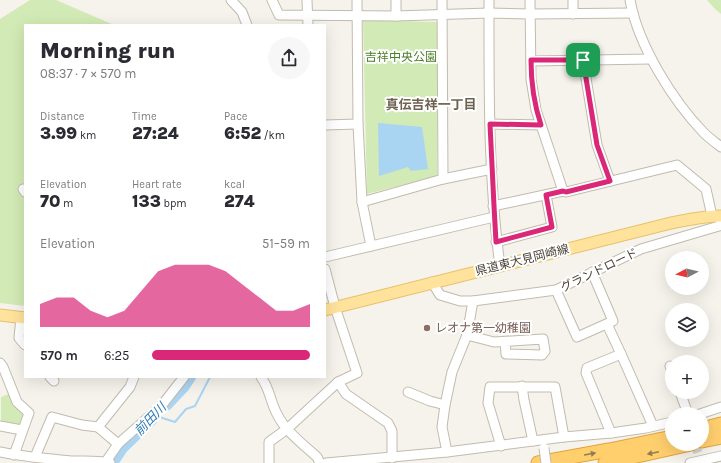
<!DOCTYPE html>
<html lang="en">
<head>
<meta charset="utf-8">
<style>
  :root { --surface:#fff; --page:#f7f7f7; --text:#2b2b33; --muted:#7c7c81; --accent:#db2777 }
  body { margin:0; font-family:Karla,"Noto Sans JP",sans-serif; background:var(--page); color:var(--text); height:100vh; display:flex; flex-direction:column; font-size:15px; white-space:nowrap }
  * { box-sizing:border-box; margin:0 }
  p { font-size:13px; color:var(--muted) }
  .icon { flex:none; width:22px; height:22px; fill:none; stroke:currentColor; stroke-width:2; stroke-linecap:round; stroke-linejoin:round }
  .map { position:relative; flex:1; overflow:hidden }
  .side { position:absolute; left:24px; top:24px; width:302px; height:354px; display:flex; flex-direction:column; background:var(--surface); border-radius:0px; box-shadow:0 4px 16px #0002 }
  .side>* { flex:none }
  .needle { width:26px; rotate:263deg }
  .tools { position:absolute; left:665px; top:251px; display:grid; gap:8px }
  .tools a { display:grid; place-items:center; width:44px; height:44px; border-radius:50%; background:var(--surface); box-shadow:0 4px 16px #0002; font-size:20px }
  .pin { position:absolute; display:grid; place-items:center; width:34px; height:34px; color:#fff; margin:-17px; border-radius:8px; box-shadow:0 2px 6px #0006 }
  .round { display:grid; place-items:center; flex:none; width:42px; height:42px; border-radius:21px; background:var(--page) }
  .head { display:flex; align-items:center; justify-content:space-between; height:68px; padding:0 16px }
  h1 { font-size:22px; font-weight:800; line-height:30px }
  .metrics { display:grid; grid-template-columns:repeat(3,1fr); gap:6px; height:68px; padding:4px 16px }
  .metrics div { display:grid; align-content:center }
  .metrics b { font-size:17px; font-weight:800 }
  .metrics small { font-size:11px; font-weight:400 }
  .metrics p { font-size:11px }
  .chart { height:112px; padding:8px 16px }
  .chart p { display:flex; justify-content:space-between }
  .chart svg { width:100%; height:72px; margin-top:4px; fill:var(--accent); opacity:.7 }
  ul { padding:0 16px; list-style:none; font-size:13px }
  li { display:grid; grid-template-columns:64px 48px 1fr; align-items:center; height:30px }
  li i { height:10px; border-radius:5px; background:var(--accent) }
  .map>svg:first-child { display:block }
</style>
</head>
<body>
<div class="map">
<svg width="721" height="463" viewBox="0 0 721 463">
  <rect width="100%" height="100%" fill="#f6f3ec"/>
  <g fill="#d2eab5">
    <path d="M30,0H56L114,25H25V306L0,303V19Z"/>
    <path d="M707,0H721V14L714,8Z"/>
    <path d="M363,20L437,22V176L367,194Z"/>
    <path d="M11,393L26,414L22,426L1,424V397Z"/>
  </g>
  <path fill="#a9d4f2" d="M378,123L422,127L428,169L411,171L408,167L379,176Z"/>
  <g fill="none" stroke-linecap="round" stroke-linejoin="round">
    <path stroke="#a9d4f2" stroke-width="2" d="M156,416L175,422L186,409L195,406L210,377"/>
    <g stroke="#a9d4f2" stroke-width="12">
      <path d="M166,405L184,386L190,377"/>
      <path d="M112,463L122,448L153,418"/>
    </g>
    <path stroke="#d4d0c8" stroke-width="9" stroke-dasharray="9 4.5" stroke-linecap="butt" d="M695,444L699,456"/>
    <defs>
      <g id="minor">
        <path d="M231,0L242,12L247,25"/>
        <path d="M272,0L279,15L396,16L489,13L530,14L633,13"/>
        <path d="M307,0L308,25"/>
        <path d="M357,0L358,124L362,202L371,246"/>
        <path d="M396,0V16"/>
        <path d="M442,0L443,179"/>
        <path d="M489,0C489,89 488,178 500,266"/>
        <path d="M530,0L531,79L536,110L563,191"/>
        <path d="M573,0V14"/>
        <path d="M630,0C638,45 673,101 704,133C709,138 716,143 721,147"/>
        <path d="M583,60L597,145L610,181"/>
        <path d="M531,61L651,59"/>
        <path d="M490,124L541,125"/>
        <path d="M325,125L358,124"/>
        <path d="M23,189L25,192"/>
        <path d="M362,202L443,179L492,169"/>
        <path d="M493,206L563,191L566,192L677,165L706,189L712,216"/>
        <path d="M496,242L552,227L546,195"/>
        <path d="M325,257L494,217"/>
        <path d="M432,282L440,295L460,301H473L556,290L641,249L719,226L721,222"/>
        <path d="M556,290L577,337L613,321L592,272"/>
        <path d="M21,317L19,338L25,345"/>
        <path d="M607,324L621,354L653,426"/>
        <path d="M467,335L494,342L543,339L545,351L542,355L506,354L505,342"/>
        <path d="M0,363L3,367L17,402L29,413L14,455"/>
        <path d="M670,366L672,371"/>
        <path d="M50,377L54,381"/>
        <path d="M261,377C270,389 270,401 277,414C285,431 304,445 317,457L320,463"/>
        <path d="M338,382L346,394L388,423L392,431V458"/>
        <path d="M522,386L524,400L533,441"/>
        <path d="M408,392L430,401L445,405"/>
        <path d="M680,392L688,414"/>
        <path d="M700,414L721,407"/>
        <path d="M0,426L22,430"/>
        <path d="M611,433L586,373L587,368L621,354"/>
        <path d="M118,444L98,427L130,387L134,377"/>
        <path d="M501,446L488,403L490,387H555L564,437"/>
        <path d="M0,452C24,457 48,459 72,461C85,461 97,460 110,463"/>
        <path d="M447,452L442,427L445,405L452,372L467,335L473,301"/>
        <path d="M35,457L52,417L82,425L98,427"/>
        <path d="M105,463L118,444L162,405L184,377"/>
        <path d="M269,463V442L287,429L338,382L357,373L335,307L325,269"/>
        <path d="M326,463L447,452L564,437L611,433L646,428L672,422"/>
        <path d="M690,463L721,456"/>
      </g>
      <g id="major">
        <path d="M325,310L671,223C687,220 704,216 721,216"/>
        <path d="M0,315L25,318"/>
      </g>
      <g id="highway">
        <path d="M702,429L721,424"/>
        <path d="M702,441L721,437"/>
        <path d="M538,463L609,450L672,437"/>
        <path d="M605,463L691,444"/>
      </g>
    </defs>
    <use href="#minor" stroke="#c2bbae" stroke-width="11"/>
    <use href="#major" stroke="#e6c16a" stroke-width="13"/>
    <use href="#highway" stroke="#e0a43c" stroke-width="15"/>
    <use href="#minor" stroke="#fff" stroke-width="9"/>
    <use href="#major" stroke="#ffe39c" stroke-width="11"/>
    <use href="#highway" stroke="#ffcf6e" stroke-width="13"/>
    <defs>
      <path id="minor-bridge" d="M544,448L546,463"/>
    </defs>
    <use href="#minor-bridge" stroke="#c2bbae" stroke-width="11" stroke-linecap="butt"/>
    <use href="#minor-bridge" stroke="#fff" stroke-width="9"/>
  </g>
  <defs><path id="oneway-solid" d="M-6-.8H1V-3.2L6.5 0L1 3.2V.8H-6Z"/></defs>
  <g fill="#937c4e">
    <use href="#oneway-solid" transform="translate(653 453) rotate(168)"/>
    <use href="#oneway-solid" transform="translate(590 454) rotate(-10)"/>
  </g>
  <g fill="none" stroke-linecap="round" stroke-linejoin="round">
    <defs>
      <path id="route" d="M531,60H583L597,145L610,181L566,192L563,191L546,195L552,227L496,242L494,206L490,124L541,125C534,104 531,83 531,60Z"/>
    </defs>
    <use href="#route" stroke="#fff" stroke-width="8"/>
    <use href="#route" stroke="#db2777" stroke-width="5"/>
  </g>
  <circle fill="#8d6e63" stroke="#fff" stroke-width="1.5" cx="427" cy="328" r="4"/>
  <g text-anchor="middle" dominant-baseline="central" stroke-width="4" stroke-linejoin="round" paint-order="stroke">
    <g font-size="12" fill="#4a7f2a" stroke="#fff">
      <text x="401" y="57">吉祥中央公園</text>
    </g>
    <g font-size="12" fill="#4b4439" stroke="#fff">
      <text transform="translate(522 260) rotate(-14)">県道東大見岡崎線</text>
      <text transform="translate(599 270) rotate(-26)">グランドロード</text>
    </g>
    <g font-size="12" fill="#785e54" stroke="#fff" text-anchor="start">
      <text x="435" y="328">レオナ第一幼稚園</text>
    </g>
    <g font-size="13" font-weight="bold" fill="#6e6250" stroke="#fff">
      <text x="431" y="104">真伝吉祥一丁目</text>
    </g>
    <g font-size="13" font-style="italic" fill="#2e7ab2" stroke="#fff">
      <text transform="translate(150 419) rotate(-46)">前田川</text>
    </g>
  </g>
</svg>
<div class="tools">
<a><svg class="needle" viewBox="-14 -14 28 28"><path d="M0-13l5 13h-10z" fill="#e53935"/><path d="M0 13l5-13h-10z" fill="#7c7c81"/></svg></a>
<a><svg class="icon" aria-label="layers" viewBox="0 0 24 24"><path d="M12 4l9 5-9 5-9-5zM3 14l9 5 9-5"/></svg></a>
<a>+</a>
<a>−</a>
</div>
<div class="pin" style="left:583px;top:60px;background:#1e9e55"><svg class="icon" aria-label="arrive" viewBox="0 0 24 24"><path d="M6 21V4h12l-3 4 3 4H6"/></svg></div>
<section class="side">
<div class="head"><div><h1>Morning run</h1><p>08:37 · 7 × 570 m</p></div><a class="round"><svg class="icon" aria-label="share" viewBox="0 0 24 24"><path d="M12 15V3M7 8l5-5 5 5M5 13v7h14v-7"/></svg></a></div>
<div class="metrics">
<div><p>Distance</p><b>3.99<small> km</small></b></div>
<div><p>Time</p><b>27:24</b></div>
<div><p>Pace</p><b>6:52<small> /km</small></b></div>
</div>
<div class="metrics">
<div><p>Elevation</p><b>70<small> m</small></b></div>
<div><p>Heart rate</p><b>133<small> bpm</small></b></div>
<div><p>kcal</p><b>274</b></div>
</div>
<div class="chart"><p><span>Elevation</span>51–59 m</p>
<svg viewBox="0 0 160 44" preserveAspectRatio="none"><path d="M0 44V30L10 26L20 26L30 34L40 38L50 34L60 22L70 10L80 6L90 6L100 6L110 10L120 18L130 26L140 34L150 34L160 30V44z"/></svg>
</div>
<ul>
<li><b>570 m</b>6:25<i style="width:100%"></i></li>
</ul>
</section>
</div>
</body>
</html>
